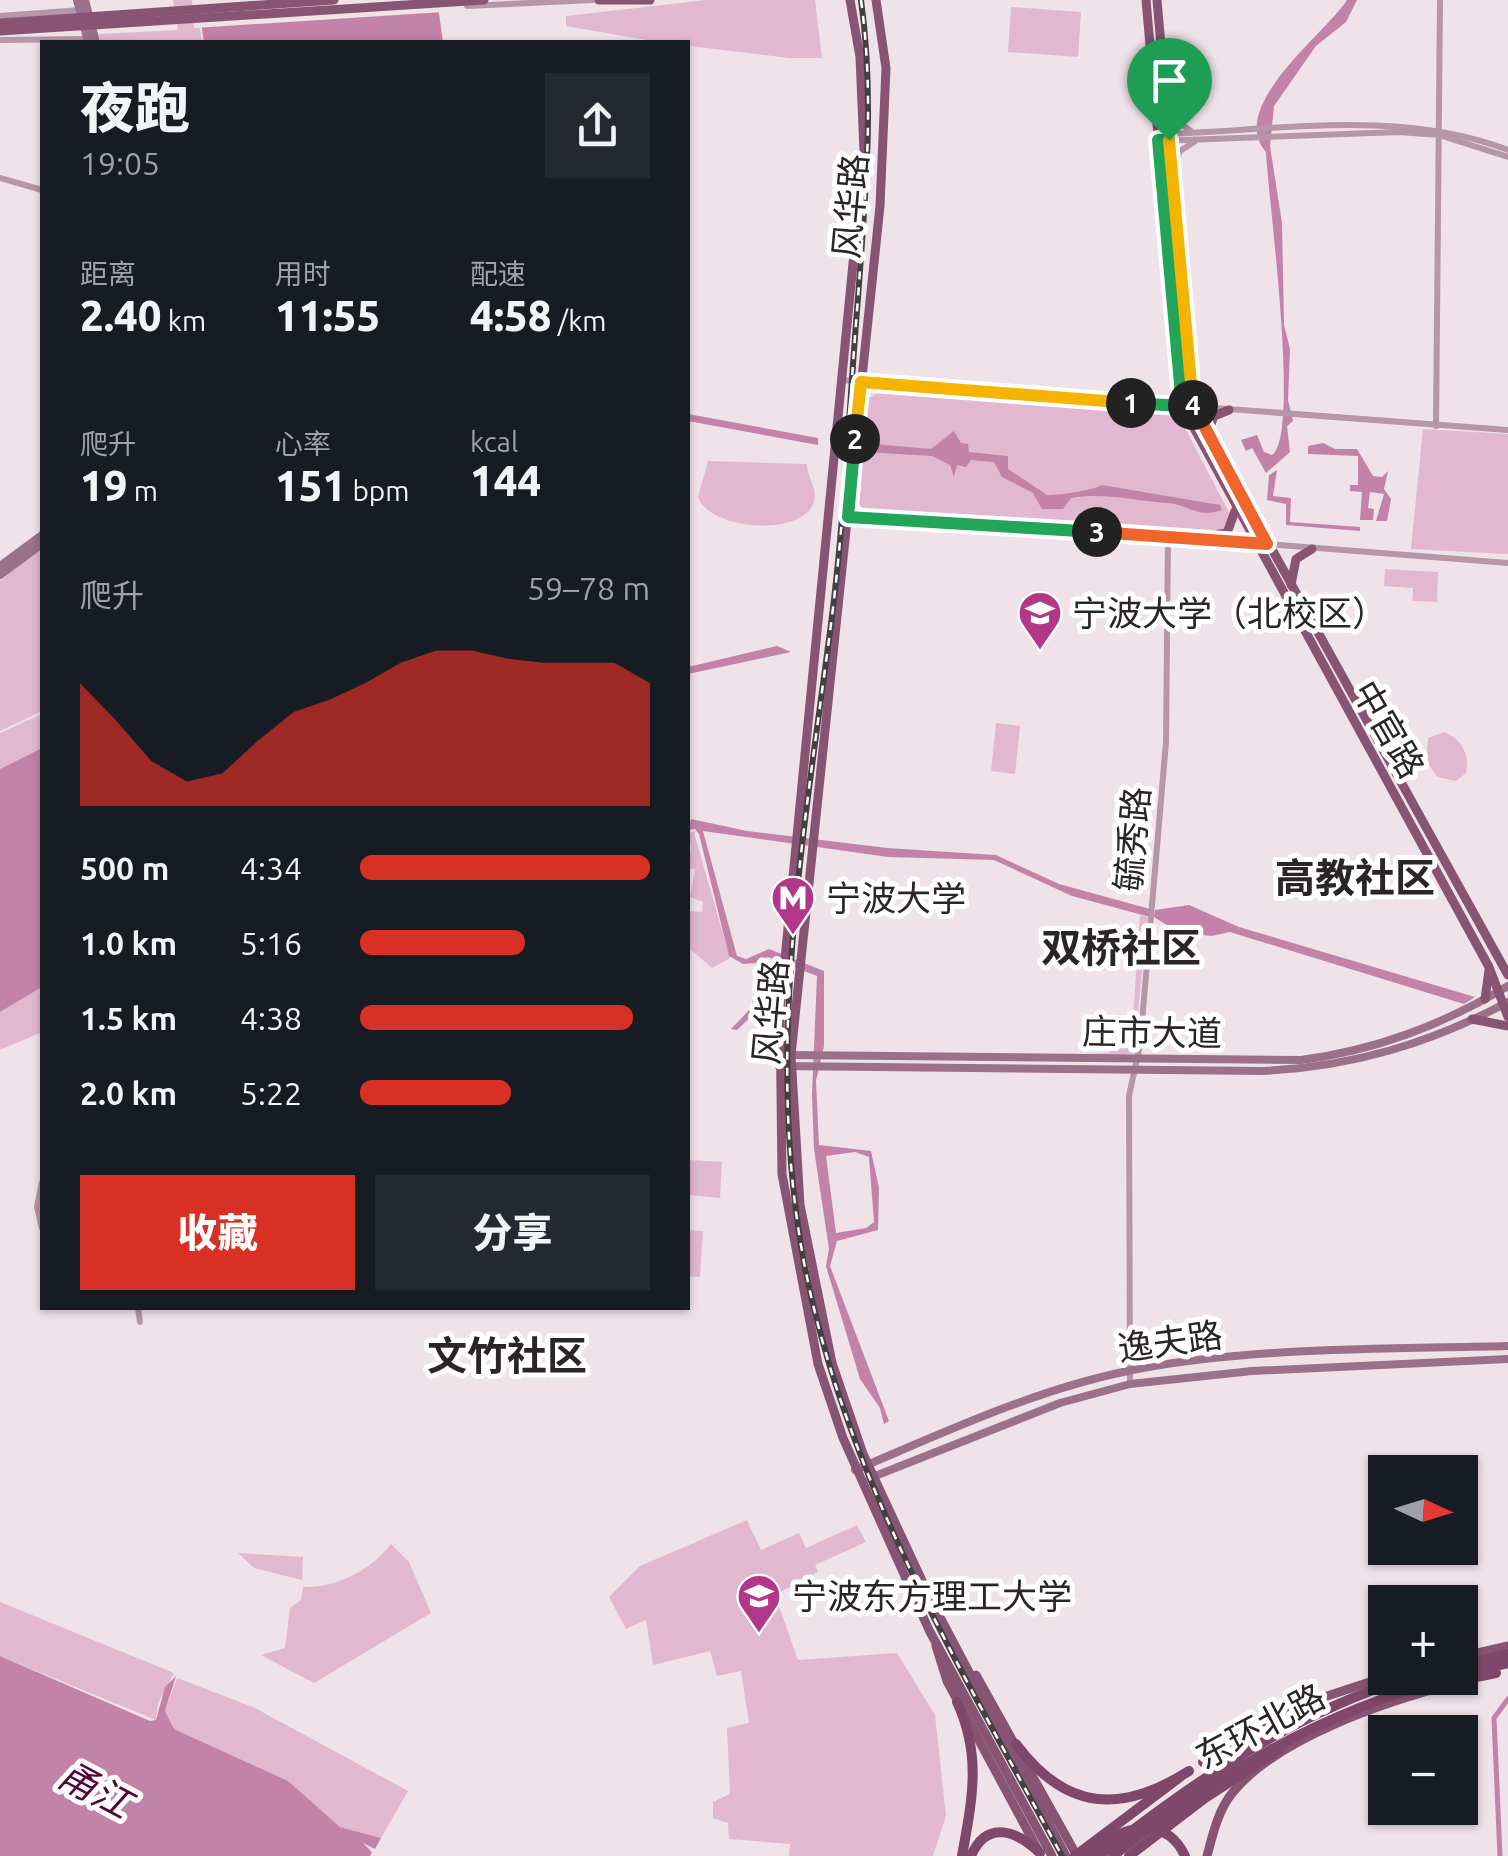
<!DOCTYPE html>
<html lang="zh">
<head>
<meta charset="utf-8">
<style>
  :root { --surface:#171b24; --page:#242831; --text:#f1f3f6; --muted:#9ea1a6; --accent:#d93025 }
  body { margin:0; font-family:Ubuntu,"Noto Sans SC",sans-serif; background:var(--page); color:var(--text); height:100vh; display:flex; flex-direction:column; font-size:38px; white-space:nowrap }
  * { box-sizing:border-box; margin:0 }
  p { font-size:32px; color:var(--muted) }
  .icon { flex:none; width:55px; height:55px; fill:none; stroke:currentColor; stroke-width:2; stroke-linecap:round; stroke-linejoin:round }
  .map { position:relative; flex:1; overflow:hidden }
  .panel { position:absolute; left:40px; top:40px; width:650px; height:1270px; display:flex; flex-direction:column; background:var(--surface); border-radius:0px; box-shadow:0 2px 8px #0004 }
  .panel>* { flex:none }
  .needle { width:65px; rotate:94deg }
  .tools { position:absolute; left:1368px; top:1455px; display:grid; gap:20px }
  .tools a { display:grid; place-items:center; width:110px; height:110px; border-radius:0px; background:var(--surface); box-shadow:0 2px 8px #0004; font-size:50px }
  .pin { position:absolute; display:grid; place-items:center; width:85px; height:85px; color:#fff; margin:-102px -42px; border-radius:50% 50% 50% 0; rotate:-45deg; box-shadow:0 0 10px #0007 }
  .pin .icon { rotate:45deg }
  .km { position:absolute; width:50px; height:50px; margin:-25px; border-radius:50%; background:#222; color:#fff; font-size:28px; line-height:50px; text-align:center }
  .round { display:grid; place-items:center; flex:none; width:105px; height:105px; border-radius:0px; background:var(--page) }
  .headline { display:flex; align-items:center; justify-content:space-between; height:170px; padding:0 40px }
  h1 { font-size:55px; font-weight:800; line-height:75px }
  .figures { display:grid; grid-template-columns:repeat(3,1fr); gap:15px; height:170px; padding:10px 40px }
  .figures div { display:grid; align-content:center }
  .figures b { font-size:42px; font-weight:800 }
  .figures small { font-size:28px; font-weight:400 }
  .figures p { font-size:28px }
  .chart { height:280px; padding:20px 40px }
  .chart p { display:flex; justify-content:space-between }
  .chart svg { width:100%; height:180px; margin-top:10px; fill:var(--accent); opacity:.7 }
  .cta { display:flex; gap:20px; margin-top:auto; padding:20px 40px }
  .cta a { flex:1; height:115px; border-radius:0px; background:var(--accent); color:#fff; font-size:40px; font-weight:800; line-height:115px; text-align:center }
  .cta a+a { background:var(--page); color:var(--text) }
  ul { padding:0 40px; list-style:none; font-size:32px }
  li { display:grid; grid-template-columns:160px 120px 1fr; align-items:center; height:75px }
  li i { height:25px; border-radius:12px; background:var(--accent) }
  .map>svg:first-child { display:block }
</style>
</head>
<body>
<div class="map">
<svg width="1508" height="1856" viewBox="0 0 1508 1856">
  <rect width="100%" height="100%" fill="#efe2e9"/>
  <g fill="#e2b8d0">
    <path d="M173,0H195L202,42H101L98,34L178,30Z"/>
    <path d="M707,0H815L822,58H789L658,42L566,26V16Z"/>
    <path d="M1011,7L1081,12L1078,57L1008,52Z"/>
    <path d="M883,391L1166,409L1178,415L1229,512L1228,529L1218,533L865,510L857,502L866,399Z"/>
    <path d="M1423,429L1508,434V554L1411,549Z"/>
    <path d="M708,461L807,464C807,478 818,488 814,502C803,537 710,531 698,497Z"/>
    <path d="M42,547V711L0,731V581Z"/>
    <path d="M1385,569L1438,572L1437,602L1412,601L1413,588L1384,586Z"/>
    <path d="M42,714V748L0,769V733Z"/>
    <path d="M996,723L1020,726L1015,774L991,771Z"/>
    <path d="M1444,732C1461,738 1470,754 1466,773L1456,781L1437,777L1426,760L1428,738Z"/>
    <path d="M698,831L694,833L730,958L712,968L688,947V911L702,912L703,902L690,897L695,869L688,868L691,847L688,833Z"/>
    <path d="M1140,915L1147,917L1134,1054H1086L1108,1053L1132,1035Z"/>
    <path d="M42,987V1032L0,1050V1012Z"/>
    <path d="M688,1160L722,1162L720,1198L688,1195Z"/>
    <path d="M688,1230L703,1231L700,1277L688,1276Z"/>
    <path d="M747,1520L761,1550L799,1533L806,1548L857,1525L866,1542L815,1565L818,1572L775,1595L798,1660L897,1653L935,1715L946,1816L933,1856H789L790,1844L729,1839L728,1823L713,1818V1802L730,1794L727,1728L749,1723L741,1671L717,1676L710,1651L653,1665L646,1620L626,1629L609,1597L640,1566Z"/>
    <path d="M391,1544L409,1562L431,1613L314,1683L261,1655L285,1648L290,1608L301,1600L303,1587C337,1588 371,1570 391,1544Z"/>
    <path d="M238,1553L303,1557L302,1580L254,1568Z"/>
    <path d="M0,1602L174,1673L158,1703L156,1720L0,1656Z"/>
    <path d="M177,1678L253,1707L408,1791L381,1838L340,1827L288,1782L174,1729L165,1711Z"/>
  </g>
  <g fill="#c382a8" fill-rule="evenodd">
    <path d="M197,0H437L443,42H204Z"/>
    <path d="M1347,0H1357L1346,22L1316,46L1274,106L1270,146L1282,223L1284,325L1290,349L1288,400L1293,421L1287,426L1290,452L1266,473L1252,448L1246,451L1241,440L1257,435L1264,452L1272,455C1301,435 1268,197 1266,152C1226,107 1326,33 1347,0Z"/>
    <path d="M688,414L818,438V445L688,421Z"/>
    <path d="M954,431L961,443L968,444L969,452L1008,456V469L1047,495C1061,495 1090,491 1102,485L1220,505L1222,510C1197,519 1187,504 1168,503C1134,501 1106,492 1071,498L1063,509H1042L1033,493L1002,477L994,462L971,460L966,467L957,465L954,477L950,465L932,456L863,452L864,443L931,449Z"/>
    <path d="M1323,443L1335,449H1357L1373,476L1382,477L1388,471L1384,489L1391,499L1387,521H1376L1384,494L1370,492L1368,508L1374,509L1373,520H1360L1362,492L1350,491V485H1358V456L1308,454V446Z"/>
    <path d="M1277,470L1273,496L1291,498L1290,522L1360,527V531L1286,525V504L1267,500L1269,475Z"/>
    <path d="M777,646L791,652L688,674V667Z"/>
    <path d="M42,748V987L0,1012V769Z"/>
    <path d="M691,819L747,831L887,848L996,855L1059,884L1150,909V917L1072,896L994,860L888,857L703,831L737,956L746,959L769,949L824,971V1046L816,1081L819,1145L871,1151L879,1188L878,1230L837,1241L830,1266L889,1421L884,1424L880,1408L860,1379L826,1266L829,1249L814,1149L812,1095L817,976L768,957L760,959L755,1013L737,1030L731,1029L752,1007L756,963L743,964L729,956L699,834L695,829L688,830ZM855,1152L869,1157L874,1222L866,1228L836,1233L826,1156Z"/>
    <path d="M1189,905L1239,927L1475,997L1464,1004L1230,932L1211,936L1178,932L1154,917L1155,910Z"/>
    <path d="M0,1656L150,1721L156,1720L165,1687L176,1676L165,1711L174,1729L288,1781L340,1827L381,1838L375,1849L363,1843L372,1852L370,1856H0Z"/>
  </g>
  <path fill="#efe2e9" d="M192,0H442L443,12L194,28Z"/>
  <g fill="none" stroke-linecap="round" stroke-linejoin="round">
    <path stroke="#c382a8" stroke-width="5" d="M1500,1856L1494,1718L1508,1699"/>
    <g stroke="#b597a7" stroke-width="6">
      <path d="M466,1L467,6L593,0"/>
      <path d="M0,16L81,10"/>
      <path d="M0,40L89,39"/>
      <path d="M1169,116L1191,131"/>
      <path d="M1168,134C1279,130 1401,109 1508,150"/>
      <path d="M1158,141L1399,132L1439,135L1508,157"/>
      <path d="M1174,165L1180,151L1194,142"/>
      <path d="M0,178L42,190"/>
      <path d="M842,380L1508,430"/>
      <path d="M1436,426L1440,0"/>
      <path d="M847,517L1255,542"/>
      <path d="M1268,544L1508,563"/>
      <path d="M42,1182L37,1207L42,1205"/>
      <path d="M37,1207L42,1228"/>
      <path d="M138,1308L140,1322"/>
      <path d="M1130,1384L1129,1096L1140,1045L1166,742L1168,535"/>
    </g>
    <g stroke="#9b7089" stroke-width="8">
      <path d="M77,0L88,42"/>
      <path d="M85,0L96,42"/>
      <path d="M0,566L42,535"/>
      <path d="M0,575L42,544"/>
      <path d="M788,1055L1301,1060C1377,1050 1442,1025 1508,986"/>
      <path d="M779,1066L1262,1071C1351,1067 1429,1044 1508,1002"/>
      <path d="M855,1470C943,1433 1034,1390 1128,1371C1246,1347 1387,1349 1508,1346"/>
      <path d="M870,1478L1060,1403L1130,1384L1252,1371L1508,1359"/>
    </g>
    <g stroke="#885473" stroke-width="9">
      <path d="M850,0L860,57L864,151L780,1010L782,1174L818,1364L843,1438L929,1630L1052,1856"/>
      <path d="M876,0L886,68L880,206L791,1055L800,1205L832,1363L863,1454L931,1600L1066,1856"/>
      <path d="M1146,0L1182,406L1489,967L1508,1017"/>
      <path d="M1157,0L1193,407L1508,975"/>
      <path d="M1208,432L1214,416L1229,410"/>
      <path d="M1199,537L1227,533L1235,511"/>
      <path d="M1291,585L1296,559L1312,549"/>
      <path d="M1485,999L1489,970"/>
      <path d="M1472,1019L1508,1026"/>
      <path d="M936,1646L947,1681L1038,1850"/>
      <path d="M1460,1657L1508,1646"/>
      <path d="M976,1675L1077,1856"/>
      <path d="M1219,1751L1309,1702L1385,1677"/>
      <path d="M1207,1856C1213,1834 1218,1810 1233,1792C1279,1737 1385,1702 1453,1684"/>
    </g>
    <g stroke="#7f486a" stroke-width="10">
      <path d="M1460,1665L1508,1654"/>
      <path d="M1475,1671L1508,1663"/>
      <path d="M1447,1683L1496,1673"/>
      <path d="M957,1702C982,1756 972,1800 962,1856"/>
      <path d="M1016,1744C1066,1811 1121,1814 1189,1771"/>
      <path d="M1203,1762L1236,1747"/>
      <path d="M971,1856C987,1819 1017,1831 1040,1853"/>
      <path d="M1087,1856L1102,1844"/>
      <path d="M1099,1856C1196,1780 1289,1716 1407,1678"/>
      <path d="M1113,1856C1215,1775 1323,1711 1450,1678"/>
      <path d="M1129,1856L1205,1798L1279,1750"/>
    </g>
    <defs>
      <path id="rail" d="M861,0C875,101 865,197 858,298C849,406 845,516 831,624C804,833 765,1047 803,1257C843,1474 958,1664 1062,1856"/>
    </defs>
    <use href="#rail" stroke="#443f42" stroke-width="6"/>
    <use href="#rail" stroke="#fff" stroke-width="2.5" stroke-dasharray="8" stroke-linecap="butt"/>
    <g stroke="#885473" stroke-width="9">
      <path d="M599,0H650"/>
      <path d="M0,23L334,0"/>
      <path d="M0,31L484,0"/>
    </g>
    <g stroke="#7f486a" stroke-width="10">
      <path d="M1102,1844C1131,1824 1168,1819 1185,1856"/>
      <path d="M1075,1856L1180,1777"/>
    </g>
  </g>
  <g fill="none" stroke-linecap="round" stroke-linejoin="round">
    <defs>
      <path id="split-1" d="M1131,403L1182,406L1158,140H1169"/>
      <path id="split-2" d="M855,439L861,382L1131,403"/>
      <path id="split-3" d="M855,439L848,517L1097,532"/>
      <path id="split-4" d="M1097,532L1267,544L1193,405"/>
      <path id="split-5" d="M1169,140L1193,405"/>
    </defs>
    <use href="#split-1" stroke="#fff" stroke-width="20"/>
    <use href="#split-2" stroke="#fff" stroke-width="20"/>
    <use href="#split-3" stroke="#fff" stroke-width="20"/>
    <use href="#split-4" stroke="#fff" stroke-width="20"/>
    <use href="#split-5" stroke="#fff" stroke-width="20"/>
    <use href="#split-1" stroke="#22a559" stroke-width="12"/>
    <use href="#split-2" stroke="#f5b400" stroke-width="12"/>
    <use href="#split-3" stroke="#22a559" stroke-width="12"/>
    <use href="#split-4" stroke="#f0652b" stroke-width="12"/>
    <use href="#split-5" stroke="#f5b400" stroke-width="12"/>
  </g>
  <defs>
    <symbol id="university-pin" viewBox="-11 -11 22 30"><path d="M0 17L-7.5 6A9.5 9.5 0 1 1 7.5 6Z" fill="#b23789" stroke="#fff"/><path d="M0-5L7-2L0 1L-7-2ZM-4 1L0 2.5L4 1V4Q0 6-4 4Z" fill="#fff"/></symbol>
    <symbol id="metro-pin" viewBox="-11 -11 22 30"><path d="M0 17L-7.5 6A9.5 9.5 0 1 1 7.5 6Z" fill="#b23789" stroke="#fff"/><path d="M-5.5 5V-5H-3L0 0L3-5H5.5V5H3V-.5L0 4L-3-.5V5Z" fill="#fff"/></symbol>
  </defs>
  <g fill-rule="evenodd">
    <use href="#university-pin" x="1015" y="588" width="50" height="68"/>
    <use href="#metro-pin" x="768" y="873" width="50" height="68"/>
    <use href="#university-pin" x="734" y="1571" width="50" height="68"/>
  </g>
  <g text-anchor="middle" dominant-baseline="central" stroke-width="10" stroke-linejoin="round" paint-order="stroke">
    <g font-size="35" fill="#2a2628" stroke="#fff">
      <text transform="translate(850 206) rotate(-85)">风华路</text>
      <text transform="translate(1389 729) rotate(60)">中官路</text>
      <text transform="translate(1132 839) rotate(-85)">毓秀路</text>
      <text transform="translate(770 1012) rotate(-85)">风华路</text>
      <text transform="translate(1152 1032) rotate(1)">庄市大道</text>
      <text transform="translate(1170 1341) rotate(-8)">逸夫路</text>
      <text transform="translate(1260 1726) rotate(-28)">东环北路</text>
    </g>
    <g font-size="35" fill="#2a2628" stroke="#fff" text-anchor="start">
      <text x="1072" y="613">宁波大学（北校区）</text>
      <text x="826" y="898">宁波大学</text>
      <text x="792" y="1596">宁波东方理工大学</text>
    </g>
    <g font-size="38" font-style="italic" fill="#53023d" stroke="#fff">
      <text transform="translate(95 1789) rotate(28)">甬江</text>
    </g>
    <g font-size="40" font-weight="bold" fill="#2a2628" stroke="#fff">
      <text x="1355" y="877">高教社区</text>
      <text x="1121" y="947">双桥社区</text>
      <text x="507" y="1355">文竹社区</text>
    </g>
  </g>
</svg>
<div class="tools">
<a><svg class="needle" viewBox="-14 -14 28 28"><path d="M0-13l5 13h-10z" fill="#e53935"/><path d="M0 13l5-13h-10z" fill="#9ea1a6"/></svg></a>
<a>+</a>
<a>−</a>
</div>
<div class="pin" style="left:1169px;top:140px;background:#1e9e55"><svg class="icon" aria-label="arrive" viewBox="0 0 24 24"><path d="M6 21V4h12l-3 4 3 4H6"/></svg></div>
<b class="km" style="left:1131px;top:403px">1</b>
<b class="km" style="left:855px;top:439px">2</b>
<b class="km" style="left:1097px;top:532px">3</b>
<b class="km" style="left:1193px;top:405px">4</b>
<section class="panel">
<div class="headline"><div><h1>夜跑</h1><p>19:05</p></div><a class="round"><svg class="icon" aria-label="share" viewBox="0 0 24 24"><path d="M12 15V3M7 8l5-5 5 5M5 13v7h14v-7"/></svg></a></div>
<div class="figures">
<div><p>距离</p><b>2.40<small> km</small></b></div>
<div><p>用时</p><b>11:55</b></div>
<div><p>配速</p><b>4:58<small> /km</small></b></div>
</div>
<div class="figures">
<div><p>爬升</p><b>19<small> m</small></b></div>
<div><p>心率</p><b>151<small> bpm</small></b></div>
<div><p>kcal</p><b>144</b></div>
</div>
<div class="chart"><p><span>爬升</span>59–78 m</p>
<svg viewBox="0 0 160 44" preserveAspectRatio="none"><path d="M0 44V14L10 23L20 33L30 38L40 36L50 28L60 21L70 18L80 14L90 9L100 6L110 6L120 8L130 9L140 9L150 9L160 14V44z"/></svg>
</div>
<ul>
<li><b>500 m</b>4:34<i style="width:100%"></i></li>
<li><b>1.0 km</b>5:16<i style="width:57%"></i></li>
<li><b>1.5 km</b>4:38<i style="width:94%"></i></li>
<li><b>2.0 km</b>5:22<i style="width:52%"></i></li>
</ul>
<div class="cta"><a>收藏</a><a>分享</a></div>
</section>
</div>
</body>
</html>
